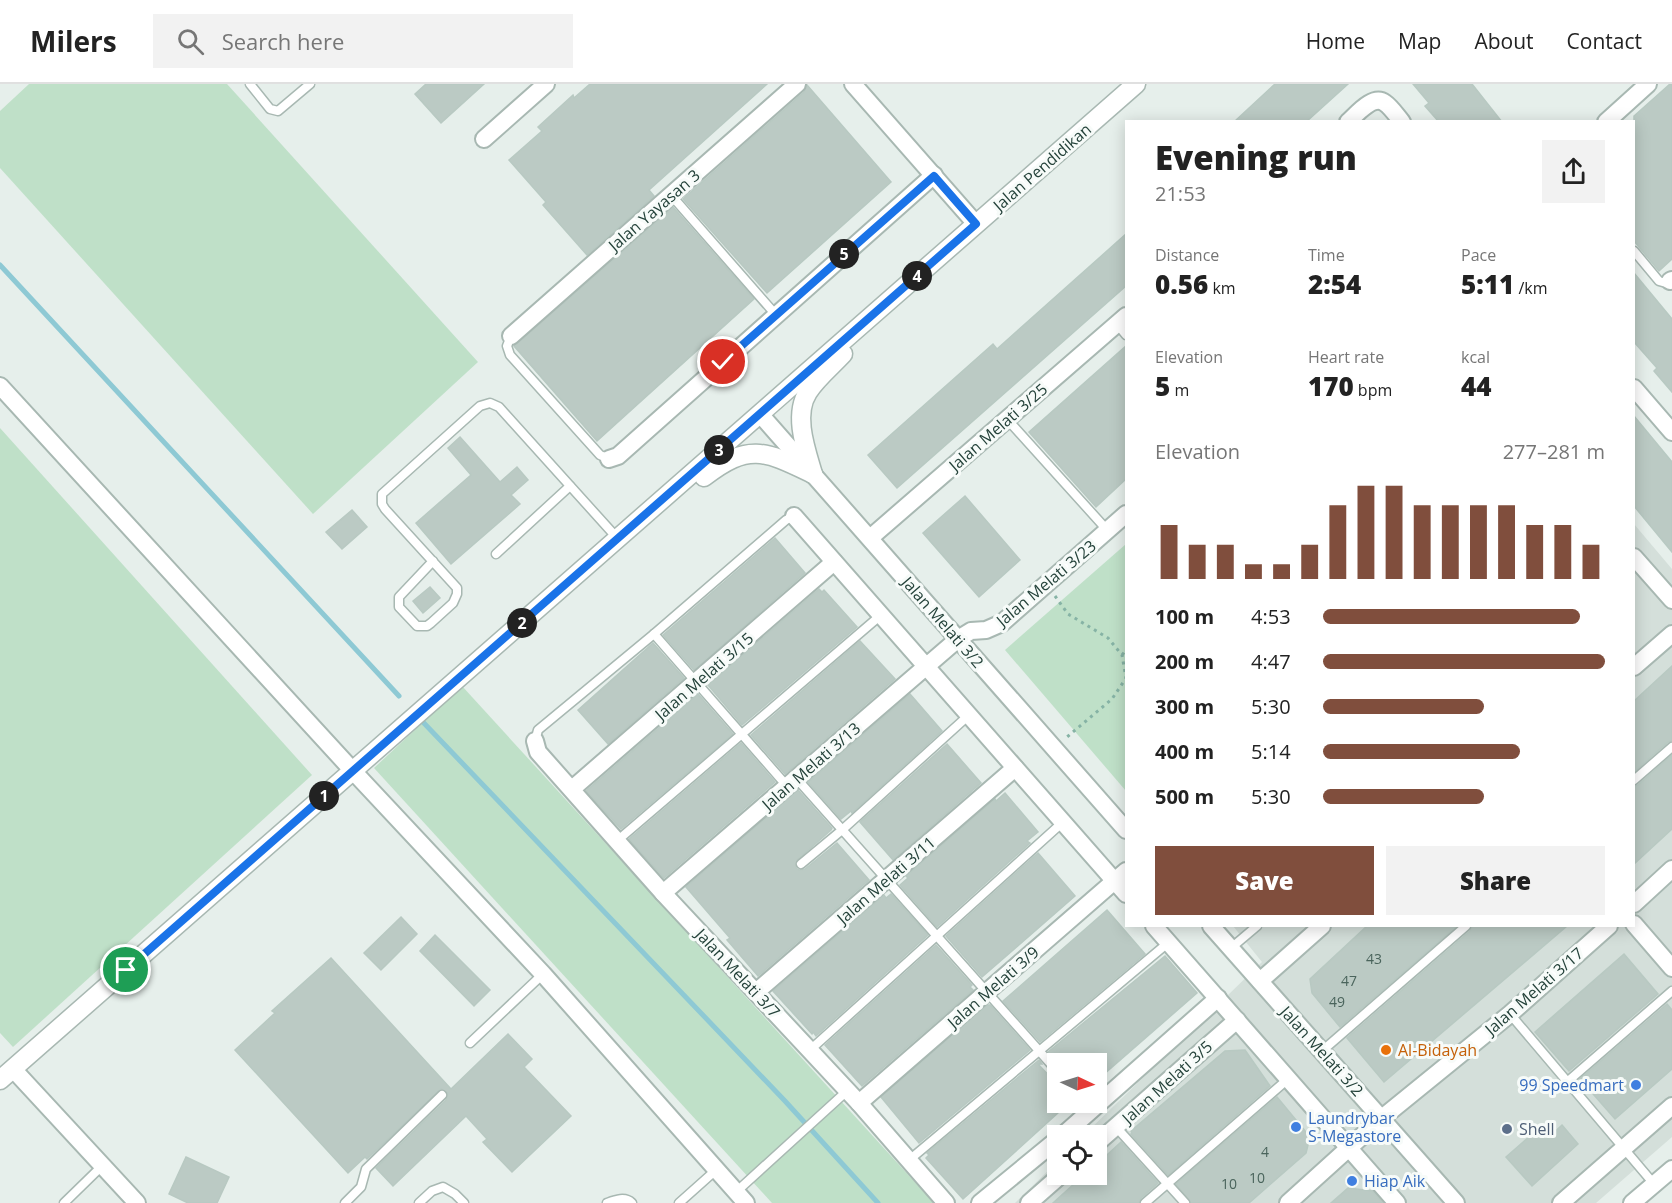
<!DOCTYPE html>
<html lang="en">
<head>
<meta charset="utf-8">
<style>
  :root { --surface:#fff; --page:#f2f2f2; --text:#222; --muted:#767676; --line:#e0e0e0; --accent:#804e3d }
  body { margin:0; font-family:"Open Sans",sans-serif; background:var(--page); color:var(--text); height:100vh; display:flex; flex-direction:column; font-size:22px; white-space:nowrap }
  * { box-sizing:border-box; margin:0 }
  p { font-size:20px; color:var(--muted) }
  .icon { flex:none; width:33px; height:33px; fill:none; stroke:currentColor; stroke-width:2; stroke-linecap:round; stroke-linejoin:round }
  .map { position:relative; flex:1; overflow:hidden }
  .details { position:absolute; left:1125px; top:36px; width:510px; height:807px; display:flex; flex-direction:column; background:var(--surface); border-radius:0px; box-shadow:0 3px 15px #0003 }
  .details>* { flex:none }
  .needle { width:39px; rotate:94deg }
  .buttons { position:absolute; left:1047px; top:969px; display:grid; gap:12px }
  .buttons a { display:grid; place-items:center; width:60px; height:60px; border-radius:0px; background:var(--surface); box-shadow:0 3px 15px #0003; font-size:30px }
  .pin { position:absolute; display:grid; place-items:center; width:51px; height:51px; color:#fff; margin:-26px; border:3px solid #fff; border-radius:50%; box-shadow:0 2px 6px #0007 }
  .km { position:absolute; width:30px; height:30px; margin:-15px; border-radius:50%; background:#222; color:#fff; font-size:16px; line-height:30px; text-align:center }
  .round { display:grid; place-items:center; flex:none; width:63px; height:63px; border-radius:0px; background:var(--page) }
  .headline { display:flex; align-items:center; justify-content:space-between; height:102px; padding:0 30px }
  h1 { font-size:33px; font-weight:800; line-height:45px }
  .stats { display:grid; grid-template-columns:repeat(3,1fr); gap:9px; height:102px; padding:6px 30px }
  .stats div { display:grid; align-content:center }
  .stats b { font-size:26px; font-weight:800 }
  .stats small { font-size:16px; font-weight:400 }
  .stats p { font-size:16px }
  .chart { height:168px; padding:12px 30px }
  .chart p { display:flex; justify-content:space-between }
  .chart svg { width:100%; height:108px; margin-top:6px; stroke:var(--accent); stroke-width:6 }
  .action { display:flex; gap:12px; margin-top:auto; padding:12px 30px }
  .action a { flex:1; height:69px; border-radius:0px; background:var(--accent); color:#fff; font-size:24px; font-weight:800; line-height:69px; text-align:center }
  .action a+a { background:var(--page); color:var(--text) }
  ul { padding:0 30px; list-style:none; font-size:20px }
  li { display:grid; grid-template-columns:96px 72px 1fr; align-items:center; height:45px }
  li i { height:15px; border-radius:8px; background:var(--accent) }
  header { display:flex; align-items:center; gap:36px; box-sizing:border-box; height:84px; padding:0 30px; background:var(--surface); border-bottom:2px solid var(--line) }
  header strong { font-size:28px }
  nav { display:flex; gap:33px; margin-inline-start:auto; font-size:21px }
  .search { width:420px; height:54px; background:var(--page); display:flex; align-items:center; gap:15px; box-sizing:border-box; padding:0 21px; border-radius:0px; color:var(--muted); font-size:22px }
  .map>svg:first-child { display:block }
</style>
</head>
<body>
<header>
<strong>Milers</strong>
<div class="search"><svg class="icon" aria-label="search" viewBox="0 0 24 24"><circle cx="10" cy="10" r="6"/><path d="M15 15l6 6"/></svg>Search here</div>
<nav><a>Home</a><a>Map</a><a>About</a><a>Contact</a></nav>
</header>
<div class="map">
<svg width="1672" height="1119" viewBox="0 0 1672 1119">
  <rect width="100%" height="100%" fill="#e6efeb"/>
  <path fill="#d4dfda" d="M1634,440L1672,485V1053L1596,1119H1015L1057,1078L1058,1090H1096V1052L1084,1051L1262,878L1233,842H1634Z"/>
  <g fill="#bfe0c8">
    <path d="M29,0H227L478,278L313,430L0,84V27Z"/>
    <path d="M0,344L312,691L13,963L0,949Z"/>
    <path d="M1126,460V707L1005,566Z"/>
    <path d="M462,602L934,1119H772L374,684Z"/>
  </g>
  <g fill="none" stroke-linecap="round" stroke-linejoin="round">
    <g stroke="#8ec9d4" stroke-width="5">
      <path d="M0,181L399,612"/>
      <path d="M421,636L785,1017L878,1119"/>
    </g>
  </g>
  <g fill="#bbcac4" stroke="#b8c9c2" stroke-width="1.5">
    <path d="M426,0H484L441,39L415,10Z"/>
    <path d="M590,0H767L649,106L654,112L587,171L543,121L546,118L509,76L542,47L538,43L573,11L574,14Z"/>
    <path d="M1275,0H1348L1306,38H1234Z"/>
    <path d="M1413,0H1472L1502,38H1439L1425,22L1429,19Z"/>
    <path d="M1670,0H1672V175L1659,187L1634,157V32Z"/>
    <path d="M807,1L891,98L767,209L683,115L804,8Z"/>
    <path d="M673,123L754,215L597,357L514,262Z"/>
    <path d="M1126,150V202L897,404L868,371L993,260L997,265Z"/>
    <path d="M1634,189L1672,235V308L1654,287L1657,284L1634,258Z"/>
    <path d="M1126,262V395L1096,423L1029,348Z"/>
    <path d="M1634,332L1672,378V468L1634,422Z"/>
    <path d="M460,353L500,398L517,383L528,396L511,411L520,420L451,480L416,439L471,391L448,364Z"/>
    <path d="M965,412L1020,476L979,513L923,449Z"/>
    <path d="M352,426L367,443L342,465L326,448Z"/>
    <path d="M775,454L805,489L694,586L663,551Z"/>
    <path d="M430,503L440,514L423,529L413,517Z"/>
    <path d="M819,505L822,508L824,506L857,543L742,641L708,601Z"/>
    <path d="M860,557L895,595L785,690L751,651Z"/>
    <path d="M653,559L684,594L608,660L578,626Z"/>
    <path d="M1672,582V657L1668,658L1634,688V617Z"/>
    <path d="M698,610L733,650L621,745L586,707Z"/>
    <path d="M910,610L942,647L852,729L851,727L841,735L808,698Z"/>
    <path d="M741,659L775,698L664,794L629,755Z"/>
    <path d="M947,660L981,699L893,776L860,738Z"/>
    <path d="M1672,671V745L1634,780V702L1638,701Z"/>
    <path d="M798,706L832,744L831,746L797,776L796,784L799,786L805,785L837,759L869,796L758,892L727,856L730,854L686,803Z"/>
    <path d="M1005,709L1038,748L1027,757L1030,759L937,843L900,801L908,794L906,792L995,715L996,717Z"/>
    <path d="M1038,769L1075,812L982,893L946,852Z"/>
    <path d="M891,810L928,851L816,952L813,948L812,950L773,907L884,811L886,814Z"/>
    <path d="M1107,826L1145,870L1040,958L1003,917Z"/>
    <path d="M401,833L417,850L381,886L364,869Z"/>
    <path d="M1367,842H1457L1340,943L1312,909L1310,895Z"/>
    <path d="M1472,842H1567L1384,998L1347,954L1348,953L1470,847Z"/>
    <path d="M435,851L490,906L474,922L420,867Z"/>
    <path d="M936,861L972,901L970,903L973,906L862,1002L825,961Z"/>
    <path d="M1624,870L1658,910L1569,987L1535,948Z"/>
    <path d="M1165,872L1197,909L1096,997V980H1059L1048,968Z"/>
    <path d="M331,874L451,1005L508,950L532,975L524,983L571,1032L512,1088L483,1058L487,1055L466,1032L393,1102L376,1084L446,1016L448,1009L441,1005L367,1075L365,1073L348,1089L235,966L275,929L272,927Z"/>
    <path d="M1667,920L1672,926V985L1615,1035L1580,995Z"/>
    <path d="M987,921H990L1030,966L919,1059L881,1013Z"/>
    <path d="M1245,966L1270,1002L1168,1091L1131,1050L1132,1049L1131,1047L1225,967Z"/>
    <path d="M1039,976L1042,980H1038L1058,1001V1018H1070L963,1115L926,1074L929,1071L927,1069Z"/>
    <path d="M1277,1013L1310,1053L1306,1069L1249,1119H1191L1176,1100Z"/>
    <path d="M1562,1041L1578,1060L1532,1102L1506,1073L1539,1044L1548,1054Z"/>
    <path d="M1121,1058L1158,1099L1141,1114L1139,1119H1053L1085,1090H1096V1081Z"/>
    <path d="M186,1073L229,1093L217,1119H188L169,1110Z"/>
    <path d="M1348,1104L1373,1107L1383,1119H1331Z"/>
  </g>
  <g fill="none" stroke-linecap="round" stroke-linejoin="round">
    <defs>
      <g id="service">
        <path d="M250,0L270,25L278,27L310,0"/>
        <path d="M671,111L776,231"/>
        <path d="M1634,167L1659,197L1666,199L1670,197"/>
        <path d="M1117,240L1126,251"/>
        <path d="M511,252L507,262L510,271L600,371L609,375"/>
        <path d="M1007,335L1108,447"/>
        <path d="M496,470L570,402"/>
        <path d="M433,477L399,513V523L417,542H427L431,539L453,519L457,510V504L385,425L382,420V410L480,322L490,319L499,323L618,455"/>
        <path d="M654,550L787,702"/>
        <path d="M535,657L538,646L654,550L786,436L794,432"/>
        <path d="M797,695L1058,988"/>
        <path d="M1634,696L1672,663"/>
        <path d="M618,756L881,531"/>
        <path d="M801,780L842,746L969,631"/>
        <path d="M1231,864L1257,842"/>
        <path d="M1510,930L1654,1100"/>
        <path d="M470,959L543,890"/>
        <path d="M810,966L1063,738"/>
        <path d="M1322,967L1466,842"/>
        <path d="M1567,998L1672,907"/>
        <path d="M1116,1043L1185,1119"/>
        <path d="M908,1077L1169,858"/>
        <path d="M736,1108L847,1007"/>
        <path d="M64,1119L102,1082"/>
        <path d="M345,1119L361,1103L366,1085L442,1011"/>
        <path d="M419,1119L432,1107L443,1103L455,1110L464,1119"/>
        <path d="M607,1119C615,1116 625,1112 632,1119"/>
        <path d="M679,1119L716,1086"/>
        <path d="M1145,1119L1288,995"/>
      </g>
      <g id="minor">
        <path d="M853,0L976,140"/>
        <path d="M1348,38C1357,30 1373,10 1385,19C1391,23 1397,32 1402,38"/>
        <path d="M1606,38L1648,0"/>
        <path d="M484,55L546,0"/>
        <path d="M1670,197L1672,196"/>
        <path d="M511,252L797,0"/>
        <path d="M0,302L353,687L543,890L746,1119"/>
        <path d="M1634,304L1672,348"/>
        <path d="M760,330L1126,746"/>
        <path d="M609,375L618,372L934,91"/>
        <path d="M794,432L1126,810"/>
        <path d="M870,454L1126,232"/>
        <path d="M1634,473L1672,516"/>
        <path d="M1634,583L1672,550"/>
        <path d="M535,657L538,668L663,809L859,1019L946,1119"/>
        <path d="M572,705L834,478"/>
        <path d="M663,809L958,555L971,547L986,546L1002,539L1126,430"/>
        <path d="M1634,820L1672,785"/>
        <path d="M1634,840L1672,884"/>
        <path d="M1154,842L1397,1119"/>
        <path d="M1211,842L1456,1119"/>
        <path d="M1260,897L1322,842"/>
        <path d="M756,908L1015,684"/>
        <path d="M13,985L137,1119"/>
        <path d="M859,1019L1126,787"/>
        <path d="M1062,1052L1218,914"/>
        <path d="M1096,1060L1237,936"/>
        <path d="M980,1119L1058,1055"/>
        <path d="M1029,1119L1062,1090"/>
        <path d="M1288,1119L1382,1034L1510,930L1609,842"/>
        <path d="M1561,1119L1672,1022"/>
        <path d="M1632,1119L1672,1085"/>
      </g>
      <g id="tertiary">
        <path d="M813,390C806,366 793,331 808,308C817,294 832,282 843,270"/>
        <path d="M704,393C749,358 765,367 813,390"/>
        <path d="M0,996L1136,0"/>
      </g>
    </defs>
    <use href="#service" stroke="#a8b8b2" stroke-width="11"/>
    <use href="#minor" stroke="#a8b8b2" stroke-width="20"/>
    <use href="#tertiary" stroke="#a8b8b2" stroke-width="21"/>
    <g stroke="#86b3a5" stroke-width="3" stroke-dasharray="3 4.5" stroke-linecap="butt">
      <path d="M1055,512L1068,530L1108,554L1122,571L1126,594L1112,615L1067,653"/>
      <path d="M1122,571L1126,566"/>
    </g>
    <use href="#service" stroke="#fff" stroke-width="8"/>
    <use href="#minor" stroke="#fff" stroke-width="16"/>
    <use href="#tertiary" stroke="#fff" stroke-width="18"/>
  </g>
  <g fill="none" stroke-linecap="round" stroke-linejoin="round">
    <defs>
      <path id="route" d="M126,886L976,140L934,92L723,278"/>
    </defs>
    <use href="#route" stroke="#fff" stroke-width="12"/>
    <use href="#route" stroke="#1a73e8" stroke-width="8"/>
  </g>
  <circle fill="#e8710a" stroke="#f7fbf9" stroke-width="2" cx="1386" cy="966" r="6"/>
  <g fill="#3f7fe0" stroke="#f7fbf9" stroke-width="2">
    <circle cx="1636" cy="1001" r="6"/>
    <circle cx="1296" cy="1043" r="6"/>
    <circle cx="1352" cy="1097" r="6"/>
  </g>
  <circle fill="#5c6f8a" stroke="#f7fbf9" stroke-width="2" cx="1507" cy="1045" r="6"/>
  <g text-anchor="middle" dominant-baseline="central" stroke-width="6" stroke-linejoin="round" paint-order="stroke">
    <g font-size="14" fill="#4a645c">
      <text x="1374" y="874">43</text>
      <text x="1349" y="896">47</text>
      <text x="1337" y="917">49</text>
      <text x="1265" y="1067">4</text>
      <text x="1257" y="1093">10</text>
      <text x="1229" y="1099">10</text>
    </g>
    <g font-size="16" fill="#24423a" stroke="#f7fbf9">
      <text transform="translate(1042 83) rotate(-41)">Jalan Pendidikan</text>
      <text transform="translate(654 126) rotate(-41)">Jalan Yayasan 3</text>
      <text transform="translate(998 343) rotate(-41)">Jalan Melati 3/25</text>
      <text transform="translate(1046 499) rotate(-40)">Jalan Melati 3/23</text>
      <text transform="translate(943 538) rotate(49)">Jalan Melati 3/2</text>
      <text transform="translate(704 592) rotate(-41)">Jalan Melati 3/15</text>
      <text transform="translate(811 682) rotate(-41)">Jalan Melati 3/13</text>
      <text transform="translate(886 796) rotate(-41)">Jalan Melati 3/11</text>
      <text transform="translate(738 889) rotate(47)">Jalan Melati 3/7</text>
      <text transform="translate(993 903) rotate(-41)">Jalan Melati 3/9</text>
      <text transform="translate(1534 907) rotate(-41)">Jalan Melati 3/17</text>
      <text transform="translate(1322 967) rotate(48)">Jalan Melati 3/2</text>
      <text transform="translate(1167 998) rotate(-42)">Jalan Melati 3/5</text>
    </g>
    <g font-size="16" fill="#c56008" stroke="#f7fbf9" text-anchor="start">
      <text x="1398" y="966">Al-Bidayah</text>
    </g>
    <g font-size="16" fill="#366cbe" stroke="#f7fbf9" text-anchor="start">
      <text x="1624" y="1001" text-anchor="end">99 Speedmart</text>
      <text x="1308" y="1034">Laundrybar<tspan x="1308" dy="18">S-Megastore</tspan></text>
      <text x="1364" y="1097">Hiap Aik</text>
    </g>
    <g font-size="16" fill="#4e5e75" stroke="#f7fbf9" text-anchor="start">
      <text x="1519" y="1045">Shell</text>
    </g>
  </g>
</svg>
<div class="buttons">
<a><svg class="needle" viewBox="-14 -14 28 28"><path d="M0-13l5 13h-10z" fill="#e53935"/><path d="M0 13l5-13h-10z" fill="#767676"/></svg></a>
<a><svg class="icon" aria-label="locate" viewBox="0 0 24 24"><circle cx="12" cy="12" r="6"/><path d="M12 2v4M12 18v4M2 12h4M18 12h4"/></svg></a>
</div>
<div class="pin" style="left:126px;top:886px;background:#1e9e55"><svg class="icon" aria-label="arrive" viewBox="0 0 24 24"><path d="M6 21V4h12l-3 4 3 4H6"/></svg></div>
<div class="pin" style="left:723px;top:278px;background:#d93025"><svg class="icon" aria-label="check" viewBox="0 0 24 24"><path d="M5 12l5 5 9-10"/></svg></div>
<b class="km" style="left:324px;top:712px">1</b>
<b class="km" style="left:522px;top:539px">2</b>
<b class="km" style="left:719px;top:366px">3</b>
<b class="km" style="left:917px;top:192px">4</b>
<b class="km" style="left:844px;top:170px">5</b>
<section class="details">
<div class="headline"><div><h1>Evening run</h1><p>21:53</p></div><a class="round"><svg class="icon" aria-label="share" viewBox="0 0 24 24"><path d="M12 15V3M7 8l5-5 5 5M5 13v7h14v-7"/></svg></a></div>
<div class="stats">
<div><p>Distance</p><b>0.56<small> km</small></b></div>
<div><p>Time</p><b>2:54</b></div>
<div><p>Pace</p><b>5:11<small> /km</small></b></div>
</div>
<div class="stats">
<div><p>Elevation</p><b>5<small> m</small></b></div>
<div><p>Heart rate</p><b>170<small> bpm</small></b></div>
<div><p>kcal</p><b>44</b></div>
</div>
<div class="chart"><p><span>Elevation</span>277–281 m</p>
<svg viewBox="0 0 160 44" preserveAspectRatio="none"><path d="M5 44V22M15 44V30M25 44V30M35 44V38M45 44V38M55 44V30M65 44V14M75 44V6M85 44V6M95 44V14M105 44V14M115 44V14M125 44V14M135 44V22M145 44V22M155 44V30"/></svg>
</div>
<ul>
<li><b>100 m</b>4:53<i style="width:91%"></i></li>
<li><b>200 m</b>4:47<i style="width:100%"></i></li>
<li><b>300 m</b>5:30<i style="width:57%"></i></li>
<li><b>400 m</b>5:14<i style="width:70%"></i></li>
<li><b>500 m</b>5:30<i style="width:57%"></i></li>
</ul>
<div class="action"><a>Save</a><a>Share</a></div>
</section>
</div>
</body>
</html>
